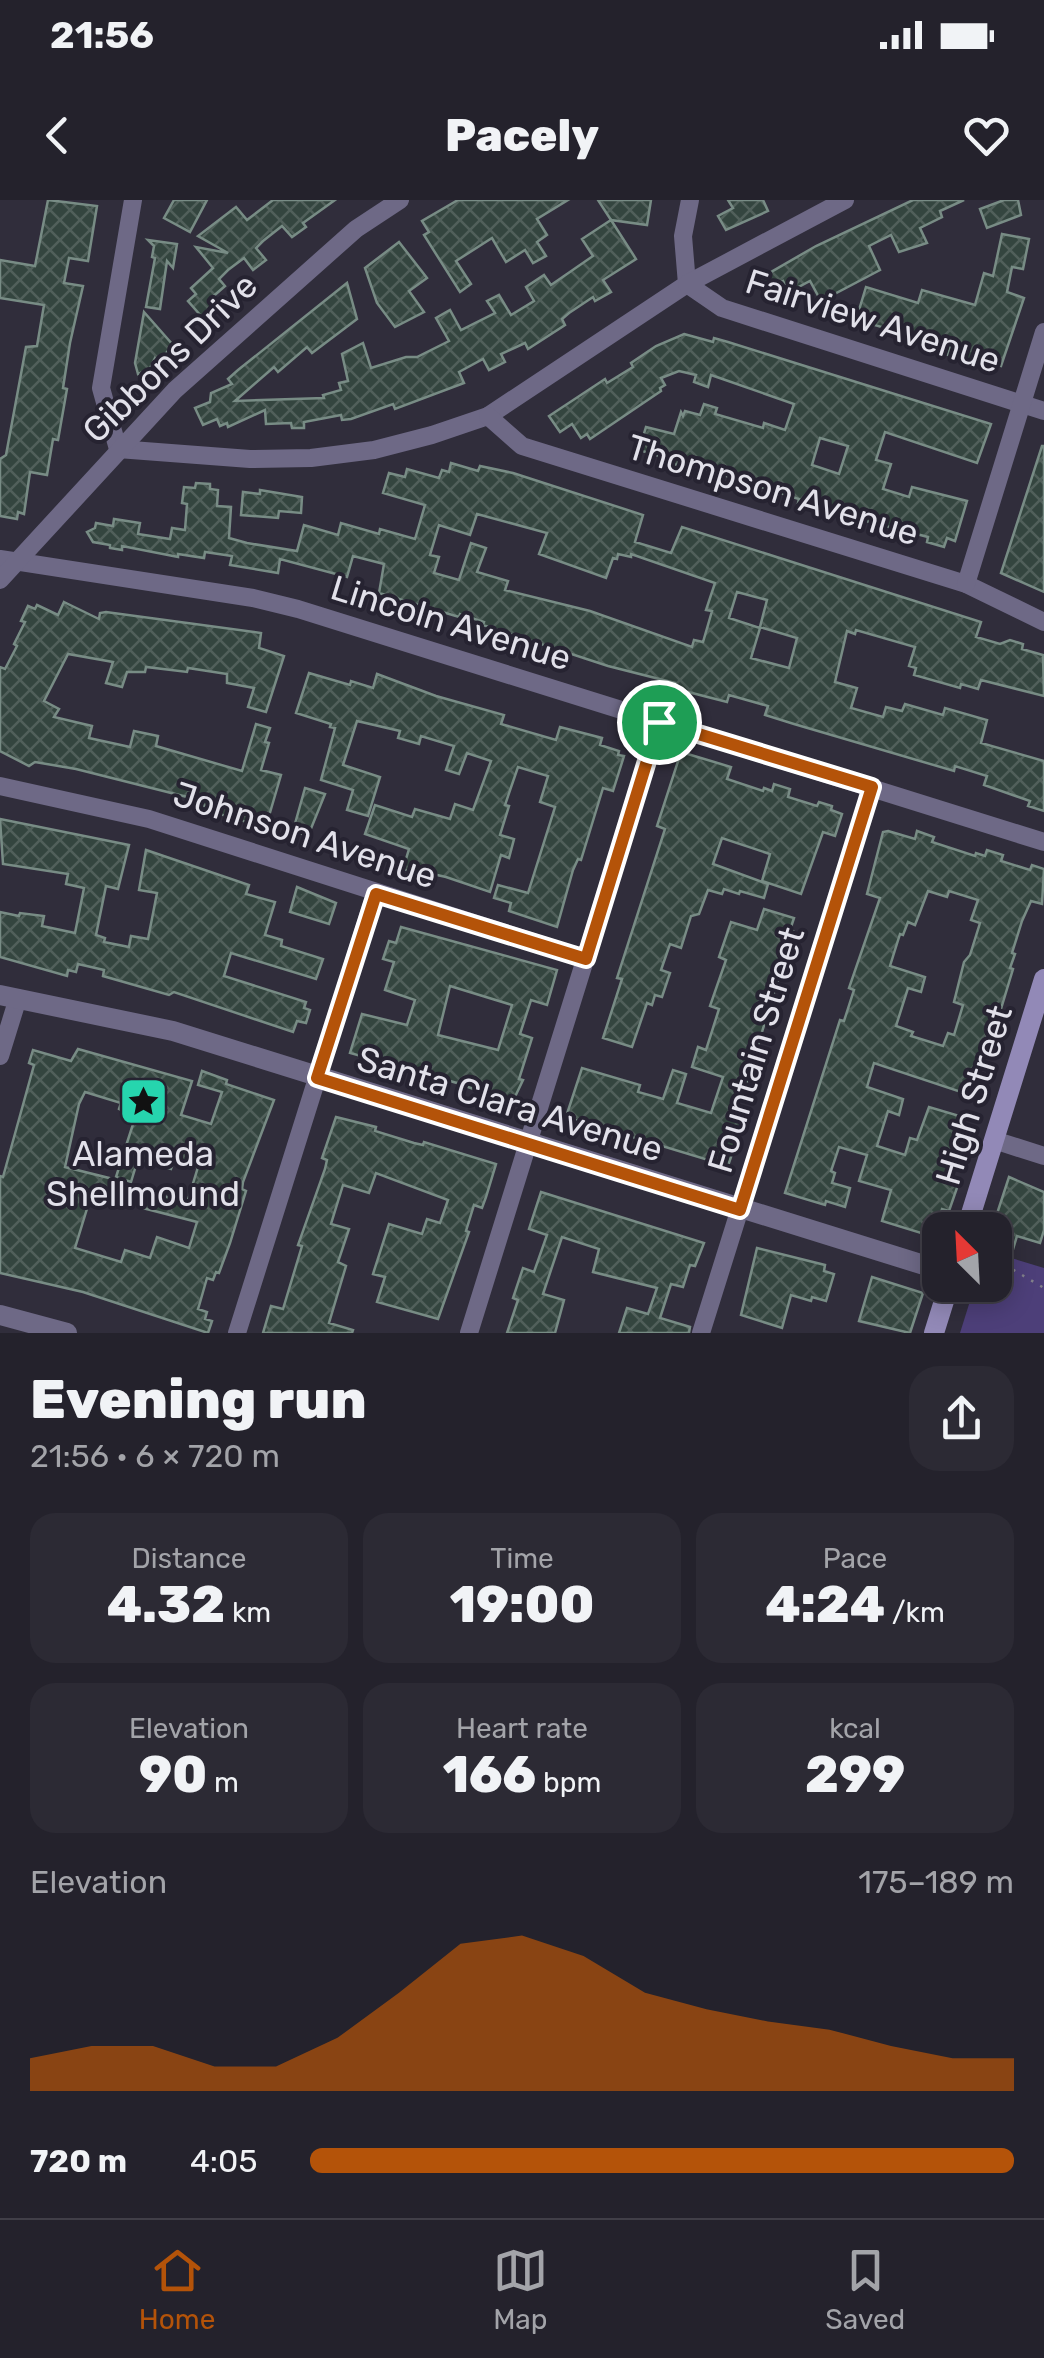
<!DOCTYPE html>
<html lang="en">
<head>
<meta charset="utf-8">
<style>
  :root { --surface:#24222c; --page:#2c2a34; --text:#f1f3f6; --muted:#a3a4a9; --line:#413f48; --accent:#b45309 }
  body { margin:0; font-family:Rubik,sans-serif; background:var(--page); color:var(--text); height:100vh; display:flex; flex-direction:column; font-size:38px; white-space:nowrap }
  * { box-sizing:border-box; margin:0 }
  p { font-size:32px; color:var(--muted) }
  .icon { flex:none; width:55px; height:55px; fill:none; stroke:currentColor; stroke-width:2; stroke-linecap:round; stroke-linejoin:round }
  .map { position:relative; height:1133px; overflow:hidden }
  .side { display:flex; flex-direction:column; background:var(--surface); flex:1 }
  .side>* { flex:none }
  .needle { width:65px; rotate:336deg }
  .tools { position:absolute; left:922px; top:1012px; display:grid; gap:20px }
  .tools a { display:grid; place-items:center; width:90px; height:90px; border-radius:20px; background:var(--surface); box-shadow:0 5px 25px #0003,0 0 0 2px var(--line); font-size:50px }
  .pin { position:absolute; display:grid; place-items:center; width:85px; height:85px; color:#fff; margin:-42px; border:5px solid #fff; border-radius:50%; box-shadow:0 2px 10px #0007 }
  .round { display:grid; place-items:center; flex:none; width:105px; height:105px; border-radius:30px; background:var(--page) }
  .head { display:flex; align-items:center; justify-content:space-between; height:170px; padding:0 30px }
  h1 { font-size:55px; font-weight:800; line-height:75px }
  .metrics { display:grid; grid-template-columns:repeat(3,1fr); gap:15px; height:170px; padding:10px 30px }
  .metrics div { display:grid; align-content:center; border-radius:25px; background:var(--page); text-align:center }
  .metrics b { font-size:50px; font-weight:800 }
  .metrics small { font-size:28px; font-weight:400 }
  .metrics p { font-size:28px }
  .chart { height:280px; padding:20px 30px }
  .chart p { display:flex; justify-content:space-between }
  .chart svg { width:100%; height:180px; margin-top:10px; fill:var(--accent); opacity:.7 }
  ul { padding:0 30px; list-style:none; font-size:32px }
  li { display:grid; grid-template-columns:160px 120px 1fr; align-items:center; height:75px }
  li i { height:25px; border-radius:12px; background:var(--accent) }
  .status { display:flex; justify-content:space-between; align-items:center; height:70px; padding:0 50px; background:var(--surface); direction:ltr }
  .status svg { height:28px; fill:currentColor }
  header { display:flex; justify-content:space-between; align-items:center; height:130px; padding:0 30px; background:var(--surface); font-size:45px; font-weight:800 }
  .menu { display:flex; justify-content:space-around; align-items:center; height:140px; border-top:2px solid var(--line); background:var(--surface); font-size:28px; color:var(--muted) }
  .menu a { display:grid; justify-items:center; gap:5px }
  .menu .active { color:var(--accent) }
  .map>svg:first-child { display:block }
</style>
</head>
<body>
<div class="status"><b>21:56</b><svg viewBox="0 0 49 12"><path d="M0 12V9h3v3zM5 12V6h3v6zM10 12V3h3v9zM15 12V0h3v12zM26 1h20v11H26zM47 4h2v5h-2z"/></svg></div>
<header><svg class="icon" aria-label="back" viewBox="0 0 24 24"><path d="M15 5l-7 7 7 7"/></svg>Pacely<svg class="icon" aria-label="heart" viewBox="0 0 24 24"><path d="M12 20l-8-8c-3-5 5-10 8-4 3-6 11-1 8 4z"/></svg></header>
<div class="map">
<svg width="1044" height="1133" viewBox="0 0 1044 1133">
  <defs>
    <pattern id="building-cross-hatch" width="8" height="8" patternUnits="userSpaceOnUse" patternTransform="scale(2.5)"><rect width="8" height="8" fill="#34453f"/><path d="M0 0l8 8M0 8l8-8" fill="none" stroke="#51605b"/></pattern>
  </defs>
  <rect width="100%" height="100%" fill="#302d3b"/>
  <path fill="#4d3f79" d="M995,1053L1044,1068V1133H960L975,1085H995Z"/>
  <g fill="url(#building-cross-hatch)" stroke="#788c85" stroke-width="2.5" fill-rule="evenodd">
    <path d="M48,0L97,6L88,61L69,58L64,83L83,86L70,143L63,188L67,189L58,240L53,239L47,275L30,272L24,314L18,312L17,319L0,316V259L6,255L26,147L37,146L44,105L0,98V60L35,66Z"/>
    <path d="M174,0H207L190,32L164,18Z"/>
    <path d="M273,0H335L303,23L306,27L292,37L282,26L263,41L256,48L266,60L253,70L244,58L228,70L219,79L225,86L209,100L214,106L202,117L188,101L196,94L191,88L213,68L196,47L228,53L198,36L236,7L247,20Z"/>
    <path d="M458,0H568L537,19L547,35L537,42L546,56L533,63L525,50L506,62L492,38L456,61L471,84L460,92L424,35L429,32L422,21Z"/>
    <path d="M598,0H651L647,25L611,20Z"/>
    <path d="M728,0H763L768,11L726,30L718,16L733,8Z"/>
    <path d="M913,0H964L940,11L942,17L920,28L927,43L899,52L891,35L869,46L880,70L821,101L810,81L789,92L783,81L766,90L759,79L816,46Z"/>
    <path d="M1004,0H1018L1021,15L987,28L980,9Z"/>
    <path d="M611,20L636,59L603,80L611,92L595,101L593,97L569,113L562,119L565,125L528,149L525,143L501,154L505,162L489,170L483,159L459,172L464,183L395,209L393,204L351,219L342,220L341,215L304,222V228H292L291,223L266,224L265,210L228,227L227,223L220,226L217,219L203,225L195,208L210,202L211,193L232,184L228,179L238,170L347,83L357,119L312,153L307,147L278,172L274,167L235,201L324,198L323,195L341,190L339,183L348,181L342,154L363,143L371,168L406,157H417L449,141L436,118L450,110L461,130L495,113L487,101L499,95L511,115L534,101L526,87L544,75L551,85L593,56L582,39Z"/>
    <path d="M1002,34L1029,39L1023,69L1012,67L1007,92L1024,98L1001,166L991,163L989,167L948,155L951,146L856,120L866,87L918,103L922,90L975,105L984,73L993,76Z"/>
    <path d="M148,40L177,44L173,68L167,61L160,109L146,107L155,58L152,57L154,46Z"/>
    <path d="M399,42L427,78L409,91L424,112L395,127L377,103L365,68Z"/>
    <path d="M144,112L173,145L159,161L155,158L150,168L138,174L135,163Z"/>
    <path d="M684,134L713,142L714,138L728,142L991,224L977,263L885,232L876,260L891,264L883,289L909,297L912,287L967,301L955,341L947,338L944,347L927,342L928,337L823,310L798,303L799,299L679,261L677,265L662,260V257L639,250L646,227L674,234L681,212L683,216L685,211L700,215L704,204L717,208L715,214L763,228L764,223L785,230L794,204L711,175L708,187L694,182L696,175L679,171L661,178L665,185L660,188L661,191L590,239L587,234L581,238L572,224L560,232L549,216L605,179L607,183L633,167L631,163L656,146ZM820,238L848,246L839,274L812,265Z"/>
    <path d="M1042,246H1044V392L1001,373Z"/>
    <path d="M451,263L478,271L480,266L513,273L643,315L635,342L671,353L682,327L981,422L976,437L1000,444L1010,440L1023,444L1022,449L1043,455L1044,496L981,480L978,489L961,484L960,488L914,475L916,468L909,466L915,447L856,430L855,434L847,431L835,482L857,488L851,508L883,517L886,507L902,511L905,504L943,515L945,508L987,520L981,543L1044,561V611L1028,606L1030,601L984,585L987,576L955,566L954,571L794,524L765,515L768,506L729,495L727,502L688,492L686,495L673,491L675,483L608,466L483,425L484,422L460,414L459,417L379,393L384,364L353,356L347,377L280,359L278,373L230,365L232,356L205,352L204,358L178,354V357L122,346V350L110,348V345L93,342L87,332L95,328L96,323L113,326L114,319L140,323L138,334L170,339L172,328L185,330L187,304L182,303L184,287L195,288L196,283L210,284V289L218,290L217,306L231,307L229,338L247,343L297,351L304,325L338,335L341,323L379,334L380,329L415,339L425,305L383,293L389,273L405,277L407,269L439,278L442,270L449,272ZM477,314L547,333L539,354L606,378L613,358L617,359L618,354L631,357V354L715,383L706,410L712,411L703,442L694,440L692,447L590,411L505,390L508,381L477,372L486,348L471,343L459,380L434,373L439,357L430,355L439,325L470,335ZM737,392L767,400L760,427L797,438L789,468L751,458L760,428L729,418Z"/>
    <path d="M260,290L302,297L301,313L279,311L278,318L241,315L243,292L260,294Z"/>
    <path d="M64,402L99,419L100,413L106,412L261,433L259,448L284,456L266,512L248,507L254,488L227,483V474L188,468L187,472L146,467L145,472H127L122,487L106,483L113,462L68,454L44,501L59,509L54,517L92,526L89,538L130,547L134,531L158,536L156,546L242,571L256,524L270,528L265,542L269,543L261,570L281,575L269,616L263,614L260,626L216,613L217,609L198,604L199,600L76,569L35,562L29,566L0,551V467L5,469L17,446L14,444L25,422L21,421L28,406L35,409L37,405L58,415Z"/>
    <path d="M309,473L350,485L351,481L373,488L377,474L436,496L504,515L501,524L556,540L560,527L602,538L600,545L619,551L618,555L624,556L613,591L603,588L581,660L578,659L573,670L557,727L509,711L511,703L494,698L498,685L528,693L555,607L540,602L548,576L518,567L505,605L509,606L500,635L514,639L509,658L501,655L490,692L446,677L428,673L427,676L403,669L409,649L365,634L375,605L412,617L415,609L450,619L455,604L473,610L491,561L467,553L459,574L446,570L454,546L421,536L419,544L398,538L400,531L357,521L343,565L380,577L368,616L347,610L353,590L321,580L335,528L330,527L331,524L296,513Z"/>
    <path d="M681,552L731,567L727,579L763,591L764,588L772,591L774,584L790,589L788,597L817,606L819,602L832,606L831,610L842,614L835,636L823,632L801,694L762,681L770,654L722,638L713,664L768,684L764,698L740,691L739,694L724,689L722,694L708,690L699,714L691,716L681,748L670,744L661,770L670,773L662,797L655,795L652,805L647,803L632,847L603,838L622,779L617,778L665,629L657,626Z"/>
    <path d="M305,588L325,594L308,636L293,631Z"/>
    <path d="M0,619L129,645L118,689L106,686L96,735L105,738L104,742L129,747L131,736L148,739L157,693L139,690L146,650L249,685L246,694L275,702L265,735L282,740L281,746L323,759L316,779L231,753L224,776L306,802L304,808L310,810L306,823L297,821L293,832L174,792L169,795L103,776L104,770L78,764L76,772L68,770L67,776L0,757V712L19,716L20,713L44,716L42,726L75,733L84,688L66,684L68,674L3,664Z"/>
    <path d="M888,631L915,639L917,631L934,637L932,642L975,656L976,653L985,656L987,650L1003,655L1001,661L1030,670L1032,665L1044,669L1042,704L1031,701L1022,721L1012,753L1015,754L1010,768L1013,769L994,832L989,831L985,840L967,894L874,863L867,887L903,899L899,915L888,911L877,946L905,955L910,938L917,940L929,907L963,917L947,978L959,982L949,1011L942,1009L934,1037L882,1021L891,990L859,981L867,955L839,947L831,971L835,973L832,983L850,988L845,1007L826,1001L825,1005L785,993L840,820L844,821L854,790L849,788L880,698L867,694L883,632ZM928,691L947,697L949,691L978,700L971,720L980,723L970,755L964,762L954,802L963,805L954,835L948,833L943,846L911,836L913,832L896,826L908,788L921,792L925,777L890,766L900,734L903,735L908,722L915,725Z"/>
    <path d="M297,687L336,703L329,724L290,712Z"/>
    <path d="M764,709L794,718L790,730L793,731L746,884L739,882L728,916L743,921L728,966L566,917L582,868L640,885L638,892L663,899L673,870L686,874L677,903L711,913L723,877L692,867L698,847L706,850L719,809L710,806L726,760L719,757L731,722L757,730Z"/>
    <path d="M401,727L557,770L547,805L531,800L520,834L532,838L519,879L523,880L512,903L457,883L350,853L362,814L407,825L415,800L385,790L394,762L383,759L389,741L396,743ZM450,786L512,805L498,850L438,835Z"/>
    <path d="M78,849L192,881L181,915L211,924L222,892L198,885L202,871L227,880L226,884L274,900L243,982L242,989L246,991L230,1043L219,1073L216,1072L213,1080L207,1078L199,1106L198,1109L207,1112L205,1119L212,1121L208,1133L83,1092L0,1073V976L3,977L34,865L29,863L33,850L71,861ZM85,892L121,903L119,909L135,918L116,977L131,982L138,959L171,969L174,960L198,967L187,1003L144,990L139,1007L197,1022L189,1048L157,1037L150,1058L125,1050L121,1062L75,1048L90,999L109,1005L117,980L65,967L79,904Z"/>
    <path d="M336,917L376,927L375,931L414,943L423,945L424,942L496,964L486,997L482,1008L474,1005L466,1031L469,1032L438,1119L377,1102L385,1077L373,1074L389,1024L422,1034L427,1019L440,1023L448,1000L376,973L369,993L343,985L331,1024L349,1029L338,1062L346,1066L329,1123L353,1130L352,1133H263L271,1106L283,1109L302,1046L298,1045L325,969L327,960L322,958Z"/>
    <path d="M1009,977L1044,992V1030L1040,1043L1017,1036L1011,1056L995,1052L993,1026Z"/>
    <path d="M541,992L704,1043L695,1066L690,1065L683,1087L671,1084L660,1118L690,1127L689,1133H619L627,1108L648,1114L657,1088L593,1072L599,1049L562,1037L543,1094L564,1100L555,1133H507L518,1100L513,1098L523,1068L534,1072L547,1035L529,1029Z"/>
    <path d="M757,1048L825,1065L824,1071L834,1074L826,1101L812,1097L811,1101L791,1095L782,1128L741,1115Z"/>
    <path d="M872,1077L923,1093L910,1133L859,1121Z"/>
  </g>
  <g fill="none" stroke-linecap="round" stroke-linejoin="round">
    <path stroke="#82808b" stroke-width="2.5" stroke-dasharray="2.5 8" stroke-linecap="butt" d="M995,1059L1044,1088"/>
    <g stroke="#6e6986" stroke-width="18">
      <path d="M133,0L101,188L118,249L250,259L311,258L374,250L432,235L488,216L687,84L683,36L690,0"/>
      <path d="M845,0L687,84L722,108L1044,211"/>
      <path d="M488,216L522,246L966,384L1044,422"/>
      <path d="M0,359L253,398L298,409L1044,642"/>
      <path d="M0,380L175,190L356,29L400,0"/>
      <path d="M966,384L1044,132"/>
      <path d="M0,586L149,619L586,759"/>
      <path d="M0,856L18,798"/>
      <path d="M994,940L1044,956"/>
      <path d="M237,1133L375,694"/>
      <path d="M469,1133L659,522"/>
      <path d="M701,1133L872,587"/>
    </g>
    <g stroke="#6e6986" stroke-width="20">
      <path d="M0,795L173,831L940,1070"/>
      <path d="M0,1115L67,1133"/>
    </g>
    <g stroke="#9289b7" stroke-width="20">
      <path d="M966,1030L1044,779"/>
      <path d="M934,1133L949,1085"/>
    </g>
  </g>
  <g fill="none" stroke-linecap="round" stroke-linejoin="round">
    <defs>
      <path id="route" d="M659,522L872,587L740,1010L317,878L376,694L586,759Z"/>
    </defs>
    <use href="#route" stroke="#fff" stroke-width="20"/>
    <use href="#route" stroke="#b45309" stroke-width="12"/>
  </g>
  <defs>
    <symbol id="sight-square" viewBox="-11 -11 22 22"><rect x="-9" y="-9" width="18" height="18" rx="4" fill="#26d5ae" stroke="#262331"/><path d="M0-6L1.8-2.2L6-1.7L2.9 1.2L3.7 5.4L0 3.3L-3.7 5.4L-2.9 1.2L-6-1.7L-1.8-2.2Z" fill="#111"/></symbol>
  </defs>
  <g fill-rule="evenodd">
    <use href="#sight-square" x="116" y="874" width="55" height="55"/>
  </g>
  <g text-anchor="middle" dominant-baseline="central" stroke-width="8" stroke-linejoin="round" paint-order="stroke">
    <g font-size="35" fill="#e2e1ea" stroke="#262331">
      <text transform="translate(873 121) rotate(18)">Fairview Avenue</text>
      <text transform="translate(170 158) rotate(-44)">Gibbons Drive</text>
      <text transform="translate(773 290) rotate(17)">Thompson Avenue</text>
      <text transform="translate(451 423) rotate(17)">Lincoln Avenue</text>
      <text transform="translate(305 635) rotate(18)">Johnson Avenue</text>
      <text transform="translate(756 850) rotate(-73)">Fountain Street</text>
      <text transform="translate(974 895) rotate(-73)">High Street</text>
      <text transform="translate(510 904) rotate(17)">Santa Clara Avenue</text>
    </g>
    <g font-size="35" fill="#e2e1ea" stroke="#262331">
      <text x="143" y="954">Alameda<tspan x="143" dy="40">Shellmound</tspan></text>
    </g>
  </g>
</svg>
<div class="tools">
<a><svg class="needle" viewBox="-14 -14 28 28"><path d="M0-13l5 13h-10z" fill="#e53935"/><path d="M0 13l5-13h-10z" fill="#a3a4a9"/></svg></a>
</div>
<div class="pin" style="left:659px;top:522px;background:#1e9e55"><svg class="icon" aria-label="arrive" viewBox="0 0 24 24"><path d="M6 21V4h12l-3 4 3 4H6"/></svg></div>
</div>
<section class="side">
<div class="head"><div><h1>Evening run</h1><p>21:56 · 6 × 720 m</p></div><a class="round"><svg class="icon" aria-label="share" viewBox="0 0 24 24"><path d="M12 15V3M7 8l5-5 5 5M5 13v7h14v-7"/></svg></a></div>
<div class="metrics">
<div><p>Distance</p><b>4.32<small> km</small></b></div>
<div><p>Time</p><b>19:00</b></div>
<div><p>Pace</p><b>4:24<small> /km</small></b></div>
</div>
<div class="metrics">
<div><p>Elevation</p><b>90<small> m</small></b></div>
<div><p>Heart rate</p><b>166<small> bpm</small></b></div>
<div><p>kcal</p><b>299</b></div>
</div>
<div class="chart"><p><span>Elevation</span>175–189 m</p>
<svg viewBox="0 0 160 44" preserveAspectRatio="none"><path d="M0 44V36L10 33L20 33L30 38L40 38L50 31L60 20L70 8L80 6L90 11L100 20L110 24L120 27L130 29L140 33L150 36L160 36V44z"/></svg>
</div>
<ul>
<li><b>720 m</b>4:05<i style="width:100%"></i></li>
</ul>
</section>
<nav class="menu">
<a class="active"><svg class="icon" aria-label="home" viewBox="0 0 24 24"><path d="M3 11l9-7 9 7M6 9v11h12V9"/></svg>Home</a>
<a><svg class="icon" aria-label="map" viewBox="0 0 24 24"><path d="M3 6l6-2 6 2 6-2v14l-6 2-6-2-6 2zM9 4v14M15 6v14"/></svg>Map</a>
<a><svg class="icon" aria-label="saved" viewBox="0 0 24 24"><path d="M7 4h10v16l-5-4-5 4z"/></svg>Saved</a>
</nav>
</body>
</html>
